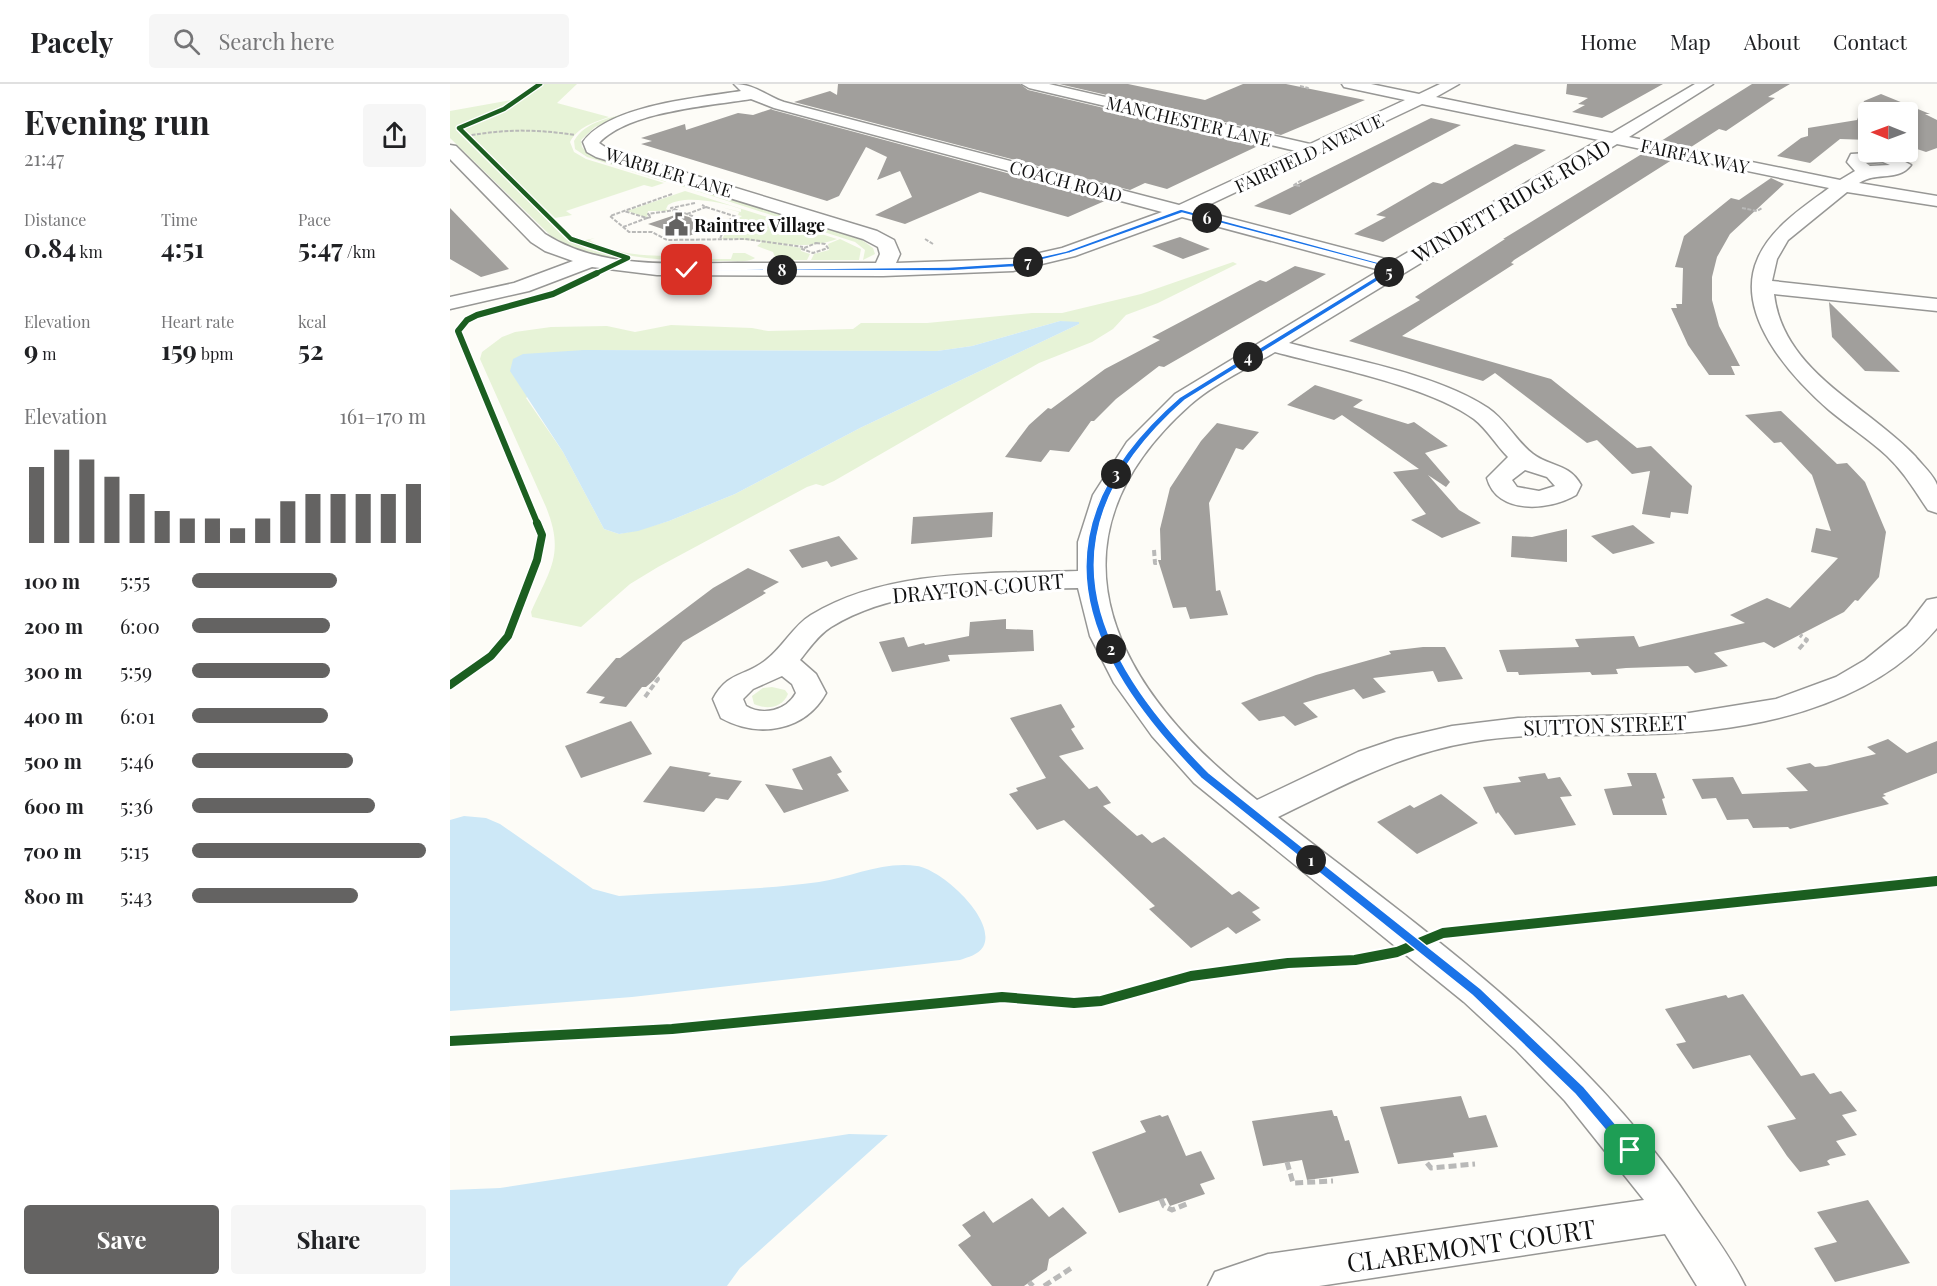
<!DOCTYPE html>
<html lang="en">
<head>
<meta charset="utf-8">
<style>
  :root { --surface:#fff; --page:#f6f6f6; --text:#202124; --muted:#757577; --line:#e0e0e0; --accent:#646362 }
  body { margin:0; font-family:"Playfair Display",serif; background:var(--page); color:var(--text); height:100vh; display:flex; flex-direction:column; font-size:22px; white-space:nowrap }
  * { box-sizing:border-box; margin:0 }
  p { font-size:20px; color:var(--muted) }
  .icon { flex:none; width:33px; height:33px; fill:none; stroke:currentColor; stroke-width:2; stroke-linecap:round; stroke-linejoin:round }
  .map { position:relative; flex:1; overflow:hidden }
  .sheet { display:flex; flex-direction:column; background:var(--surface); width:450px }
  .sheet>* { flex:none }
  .needle { width:39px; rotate:271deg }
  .fabs { position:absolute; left:1408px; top:18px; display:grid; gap:12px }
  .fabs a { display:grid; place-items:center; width:60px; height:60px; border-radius:6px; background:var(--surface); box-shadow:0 3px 9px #0003; font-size:30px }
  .pin { position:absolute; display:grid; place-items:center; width:51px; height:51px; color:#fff; margin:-26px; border-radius:12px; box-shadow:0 3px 9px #0006 }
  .km { position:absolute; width:30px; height:30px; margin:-15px; border-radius:50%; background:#222; color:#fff; font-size:16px; line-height:30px; text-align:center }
  .round { display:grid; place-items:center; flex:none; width:63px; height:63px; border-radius:6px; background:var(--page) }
  .summary { display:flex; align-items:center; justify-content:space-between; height:102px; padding:0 24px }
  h1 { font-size:33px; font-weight:700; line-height:45px }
  .figures { display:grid; grid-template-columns:repeat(3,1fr); gap:9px; height:102px; padding:6px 24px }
  .figures div { display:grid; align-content:center }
  .figures b { font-size:26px; font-weight:700 }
  .figures small { font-size:16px; font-weight:400 }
  .figures p { font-size:16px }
  .chart { height:168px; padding:12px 24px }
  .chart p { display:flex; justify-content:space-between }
  .chart svg { width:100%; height:108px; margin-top:6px; stroke:var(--accent); stroke-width:6 }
  .button { display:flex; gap:12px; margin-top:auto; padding:12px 24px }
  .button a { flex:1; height:69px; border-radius:6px; background:var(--accent); color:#fff; font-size:24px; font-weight:700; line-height:69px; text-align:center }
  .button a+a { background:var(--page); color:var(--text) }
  ul { padding:0 24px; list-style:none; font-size:20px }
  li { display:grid; grid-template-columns:96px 72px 1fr; align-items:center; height:45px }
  li i { height:15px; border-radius:8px; background:var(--accent) }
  header { display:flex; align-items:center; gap:36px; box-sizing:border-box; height:84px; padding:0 30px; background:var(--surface); border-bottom:2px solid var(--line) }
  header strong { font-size:28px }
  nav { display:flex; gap:33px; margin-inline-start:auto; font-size:21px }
  .search { width:420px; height:54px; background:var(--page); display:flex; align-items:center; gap:15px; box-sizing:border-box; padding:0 21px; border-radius:6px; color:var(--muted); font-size:22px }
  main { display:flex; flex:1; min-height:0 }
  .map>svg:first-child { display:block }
</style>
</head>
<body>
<header>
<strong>Pacely</strong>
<div class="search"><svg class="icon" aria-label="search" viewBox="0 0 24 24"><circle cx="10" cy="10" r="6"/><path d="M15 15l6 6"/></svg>Search here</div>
<nav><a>Home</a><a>Map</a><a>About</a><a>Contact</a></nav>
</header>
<main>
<section class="sheet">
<div class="summary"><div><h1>Evening run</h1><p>21:47</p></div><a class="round"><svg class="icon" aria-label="share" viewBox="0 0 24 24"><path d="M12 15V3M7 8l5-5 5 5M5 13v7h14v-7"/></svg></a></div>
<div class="figures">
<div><p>Distance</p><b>0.84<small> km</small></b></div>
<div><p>Time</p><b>4:51</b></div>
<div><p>Pace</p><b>5:47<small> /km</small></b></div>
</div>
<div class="figures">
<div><p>Elevation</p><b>9<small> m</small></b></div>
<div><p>Heart rate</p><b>159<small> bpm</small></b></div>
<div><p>kcal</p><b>52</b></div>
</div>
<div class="chart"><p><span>Elevation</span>161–170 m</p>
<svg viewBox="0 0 160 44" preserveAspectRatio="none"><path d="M5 44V13M15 44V6M25 44V10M35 44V17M45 44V24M55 44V31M65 44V34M75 44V34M85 44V38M95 44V34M105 44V27M115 44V24M125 44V24M135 44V24M145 44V24M155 44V20"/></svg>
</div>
<ul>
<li><b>100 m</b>5:55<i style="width:62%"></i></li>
<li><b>200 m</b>6:00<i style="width:59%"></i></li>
<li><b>300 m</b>5:59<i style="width:59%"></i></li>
<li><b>400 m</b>6:01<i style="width:58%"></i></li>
<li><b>500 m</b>5:46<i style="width:69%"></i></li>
<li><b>600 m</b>5:36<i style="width:78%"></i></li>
<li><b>700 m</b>5:15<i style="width:100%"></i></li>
<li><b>800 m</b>5:43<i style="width:71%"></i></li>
</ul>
<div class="button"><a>Save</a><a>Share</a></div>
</section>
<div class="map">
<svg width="1487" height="1202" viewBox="0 0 1487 1202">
  <rect width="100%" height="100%" fill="#fdfcf7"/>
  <g fill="#e7f3d7" fill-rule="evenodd">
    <path d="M84,0H127L107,19L159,33C144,38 128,43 120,58L124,68L136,75L214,99L202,103L194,101L116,127L122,131L105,134L17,50L7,43L6,46L114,153L137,165L173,174V177L126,165L101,152L0,54V27L67,15Z"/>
    <path d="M183,28L145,43L131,56L132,63L137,68L214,94L216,98L137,73L125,65L124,57C135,37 163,33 183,28Z"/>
    <path d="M231,102H241L412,156L423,164L425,170L413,176L415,166L405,158Z"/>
    <path d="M235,107L248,111L387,155C351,169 310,154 272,155L277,146L267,142C284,135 293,152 313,143L290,136L289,134L292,132L288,131L289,128L271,123L291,128V125C274,119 235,110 218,121L216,125L220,127H198L197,134L177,127Z"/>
    <path d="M145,154L139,156C166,172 202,172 233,172L236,171L228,169H242L238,175H281L283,169H295L305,174C297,179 283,177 273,177C225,177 175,177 131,157Z"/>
    <path d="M390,155L411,165L409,176H361L364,170L379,166L378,160Z"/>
    <path d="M313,157L351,164V167L360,170L357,176H326L323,168L307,162Z"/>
    <path d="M783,178L787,180L708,219L676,231L663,245L642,258L589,279L384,397L373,402L366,400L357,403L208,483L180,500L131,543L82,533L81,528C100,485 115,470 96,423L30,275L32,268L52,253L65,248L101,243L157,242L185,248L221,241L302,244L318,247L403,245L411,239H477L582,229H612L691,210ZM610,237L629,240L410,344L285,410L219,437L188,446L169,450L154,445L113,368L76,314L134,266L487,267L522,262Z"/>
    <path d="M322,603L335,606L338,610C332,624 317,626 304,620L302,612L313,604Z"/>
  </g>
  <g fill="#cde8f7">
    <path d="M610,237L629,238V240L410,344L285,410L219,437L188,447L169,450L154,445L113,368L60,287L63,275L73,270L134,266L487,267L522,262Z"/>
    <path d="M14,732L36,734L50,740L143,805L169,812C235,807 303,807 369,798C402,793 433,777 467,782C491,785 548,836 533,863C528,871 518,873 510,876L182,913L0,927V736Z"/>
    <path d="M399,1050L438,1051L290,1184L277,1202H0V1106L50,1104Z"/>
  </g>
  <g fill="#a19f9c">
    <path d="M388,0H570L578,6L810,61L717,105L695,99L680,106L344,18L380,7L387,11Z"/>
    <path d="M609,0H678L755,16L793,0H836L915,16L831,51Z"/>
    <path d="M1117,0H1213L1152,34L1122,28L1135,21L1128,20L1138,14L1116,10Z"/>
    <path d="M1302,0H1340L1318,13L1325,14L1276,47L1269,45L1241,63L1211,57Z"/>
    <path d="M1431,10L1480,30H1475L1487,36V64L1476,68L1458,62V28H1419V56L1390,55L1360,79L1327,72L1351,54L1358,52V44L1407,36L1414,17Z"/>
    <path d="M321,25L323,26L657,116L618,133L530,108L455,140L425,131L462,113L450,87L427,96L437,73L416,63L389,112L377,117L191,60L202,57L191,54L235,40L236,46L288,29L303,31Z"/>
    <path d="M981,34L1011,41L840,131L804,122Z"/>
    <path d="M1065,60L1096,66L933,158L904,150L936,133L926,131L983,98L992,100Z"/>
    <path d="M1195,68L1225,74L1064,176L1061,179L1064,180L952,252L1101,295L1187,364L1201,362L1242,402L1238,430L1221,428L1220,434L1192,430L1200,387L1182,390L1147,356L1137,359L1045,289L1033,297L899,257L970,216L965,213L1055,155H1053Z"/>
    <path d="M1321,94L1334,100L1280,150L1267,173L1262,193V216L1269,242L1290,282H1281L1285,291H1259L1238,261L1221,224H1227L1226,220H1232L1233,184L1225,183L1234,152L1281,114L1289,116Z"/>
    <path d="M0,124L59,185L31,193L0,175Z"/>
    <path d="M228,130L239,133L260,144L236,153L198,140Z"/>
    <path d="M730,153L760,165L733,175L702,162Z"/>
    <path d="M845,182L876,190L714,283L709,282L666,315L644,337H641L619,368L600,366L591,378L555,373L579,341L598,324L601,325L655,285L710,256L702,253L810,196L816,198Z"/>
    <path d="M1379,218L1450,288L1415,287L1382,253Z"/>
    <path d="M865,301L913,316L903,323L958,340L964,338L998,362L975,369L1000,398L996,403L978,391L1009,426L1031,439L992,454L961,436L976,430L943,388L969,385L892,331L884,336L837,321Z"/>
    <path d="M1331,327L1387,380L1397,379L1415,398L1436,448L1429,493L1408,517L1405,516L1394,528L1324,564L1314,558L1264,569L1278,582L1255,587L1245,589L1238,582L1176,584L1166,585L1168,590L1142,591L1140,588L1069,591L1068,588H1057L1049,566L1129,563L1125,555L1184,552L1189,563L1295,539L1280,531L1317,514L1340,524L1388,474L1361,468L1366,444L1381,447L1362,391L1331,358L1324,359L1295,331Z"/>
    <path d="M767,339L809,348L793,366L786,364L759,419L766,507L770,506L778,531L740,535L736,523L723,524L708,476H711L710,445L720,404L751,357Z"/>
    <path d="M543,428L542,453L461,460L463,433Z"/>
    <path d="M1183,441L1205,459L1163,470L1141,452Z"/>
    <path d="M1117,445V478L1061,473L1062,452L1082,453Z"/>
    <path d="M389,452L408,475L381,483L377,477L352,484L339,466Z"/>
    <path d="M298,484L329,498L313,507L316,509L233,558L204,596L196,603H192L176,623L149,619L155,613L136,609L166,574H170L263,504Z"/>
    <path d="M556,535V545L583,546L584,567L498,571L500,577L442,588L429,558L454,553L458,563L474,559L475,561L519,552L520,538Z"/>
    <path d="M973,563H995L1013,595L988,598L983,587L923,594L936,608L913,615L904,605L853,619L868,633L845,642L834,632L809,637L791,619L866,591L941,570L939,567Z"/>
    <path d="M611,620L625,643L621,645L634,665L609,672L639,705L647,702L661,719L653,722L687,752L692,750L702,759L714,753L782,811L789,807L810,824L802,828L811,836L786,850L778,843L741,864L699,825L705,822L614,736L587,746L559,710L568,707L566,704L596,694L560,634Z"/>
    <path d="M181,637L202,670L131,694L115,662Z"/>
    <path d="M1438,655L1457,669L1487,657V689L1433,710L1436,712L1432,713L1439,720L1340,745L1338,743L1303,744L1298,735L1277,736L1266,714L1252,715L1242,695L1283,693L1292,710L1358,707L1336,684L1360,679L1365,683L1376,682L1426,670L1417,663Z"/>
    <path d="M381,672L392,688L387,690L399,707L334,729L315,700L353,706L342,685Z"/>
    <path d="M220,682L261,689L258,692L292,697L278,716L266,714L254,728L193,718Z"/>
    <path d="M1095,689L1098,695L1110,693L1122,712L1110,713L1126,741L1065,751L1048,728L1046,730L1033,703L1071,698L1068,693Z"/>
    <path d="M1177,689H1206L1215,714L1212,715L1217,731H1163L1154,705L1182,702Z"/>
    <path d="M991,710L1028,739L967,770L927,738L960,721L964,724Z"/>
    <path d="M1293,910L1351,992L1364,989L1380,1010L1391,1007L1407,1027L1392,1031L1407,1051L1386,1057L1396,1071L1380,1075L1377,1077L1380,1081L1350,1088L1337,1072L1317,1042L1346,1035L1300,971L1243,985L1226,960L1236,958L1215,925L1276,911L1278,914Z"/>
    <path d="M1011,1012L1019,1034L1036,1031L1048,1063L1003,1069L1004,1073L948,1080L930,1023Z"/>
    <path d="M882,1026L884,1032H887L895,1057L899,1056L909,1089L857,1096L852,1076L813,1082L802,1037Z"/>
    <path d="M710,1031L712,1033L718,1031L736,1072L751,1067L765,1095L750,1100L755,1110L720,1122L716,1114L669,1129L642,1068L696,1048L690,1037Z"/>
    <path d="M582,1114L599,1133L613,1123L637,1149L599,1175L597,1186L574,1202H542L508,1161L521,1152L512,1141L534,1127L543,1139Z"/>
    <path d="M1418,1116L1460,1179L1385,1198L1364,1164L1387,1158L1367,1128Z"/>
  </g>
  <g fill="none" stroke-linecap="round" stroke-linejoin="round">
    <defs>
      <path id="street" d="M284,0C304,0 315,11 334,18L729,121L846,67L579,4L572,0H599L860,60L955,16L894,3L892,0H921L969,10L990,0H1009L986,13L1162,49L1245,0H1263L1179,53L1390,96L1405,87L1397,78L1401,70L1436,68L1461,81C1448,98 1428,87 1409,99L1487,112V122L1397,108L1338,156L1327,175L1322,197L1487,215V227L1324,210C1333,288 1417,321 1465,372C1471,380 1484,391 1487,401C1487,409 1487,421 1487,429L1478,426C1465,407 1454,388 1437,372C1419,355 1398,342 1379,326C1340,292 1283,229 1308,174C1321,144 1353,123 1379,104L1167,60L839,259C899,275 987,290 1038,324C1056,336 1066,357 1083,370C1100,383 1119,379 1131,401L1126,411C1099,427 1047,431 1037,394L1058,373C1046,361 1037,345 1024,335C979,302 880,283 825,268C798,284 762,301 740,321C583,461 668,608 807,716L908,668L946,655L1002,642L1068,634L1233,630L1326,615L1386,593L1415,576L1457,542L1477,516L1487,514V544C1419,625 1299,648 1198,650C1139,652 1079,648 1021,658C950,670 892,702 828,733C982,853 1137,960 1246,1125C1263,1150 1282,1175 1295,1202H1247L1215,1150L869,1202H758L765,1188L818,1170L1194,1116L1115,1017L1066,966L1014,918L744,699L702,652L664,599L640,552L628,504C547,506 452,499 381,543C368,551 359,565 350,576L366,590L376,609C355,647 309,655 271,634L263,615C278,587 295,593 316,576C333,563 343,542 361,531C439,484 541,490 628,487V458L643,411L677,358L725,310L930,186L732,133L625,172L563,187L433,192L207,191L142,183L79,207L0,225V213L64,199L123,177L95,167L81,158L0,75V61L6,62L95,150C151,186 224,179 288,179C334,179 380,179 426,179L430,170L428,163L413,155L146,73L137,68L133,58C159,21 248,14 291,7ZM301,15L324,24L712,128L612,164L563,175L446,179L450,170L444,156L427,147L158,65L149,59C179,27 259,22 301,15ZM972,20L1149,56L943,177L748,126ZM1433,78L1440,81L1420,82L1416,79ZM1075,386L1097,393L1105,402L1089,407L1067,403L1062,396ZM332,592L342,600L346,609C336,627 313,632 296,622L293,615L303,605Z"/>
    </defs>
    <use href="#street" stroke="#979795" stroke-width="3"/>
    <g stroke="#b9b9b8" stroke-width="2" stroke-dasharray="4 1.5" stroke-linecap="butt">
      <path d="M850,2L858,4L856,5"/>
      <path d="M16,52C56,45 85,45 125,51"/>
      <path d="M850,102L844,101L852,96"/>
      <path d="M222,110L160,132L179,148H202L217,156L295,155L353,163"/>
      <path d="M245,119L221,124L274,144L270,155"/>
      <path d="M256,123L287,133L265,141"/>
      <path d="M1292,124L1307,127L1312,124"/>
      <path d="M237,130L256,123L252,121"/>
      <path d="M197,134L201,133L198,130L225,126"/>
      <path d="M173,143L197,134L174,127"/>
      <path d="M256,145L269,143"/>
      <path d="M475,155L483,160"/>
      <path d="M366,159L375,160L378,164L363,169L352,165Z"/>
    </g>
    <g stroke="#b9b9b8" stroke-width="4" stroke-dasharray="6 3" stroke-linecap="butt">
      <path d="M704,466L705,479H708"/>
      <path d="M1349,565L1357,556L1350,551"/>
      <path d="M195,613L208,595L206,593"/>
    </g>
    <g stroke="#b9b9b8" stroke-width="5" stroke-dasharray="8 4" stroke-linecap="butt">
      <path d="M837,1078L843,1099L883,1097"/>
      <path d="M977,1079L981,1084L1025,1080"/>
      <path d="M711,1115L714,1122L722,1126L739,1119"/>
      <path d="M579,1198L583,1202"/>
      <path d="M594,1202L623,1183"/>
    </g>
    <use href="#street" fill="#fffffe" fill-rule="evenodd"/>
    <defs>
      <path id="cycleway-far3" d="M90,0L54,25L9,44L121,155L178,174L143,191"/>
      <path id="cycleway-far2" d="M88,441L8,247L17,236L27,231L103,210L147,189"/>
      <path id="cycleway-far1" d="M0,601L41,572L58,552L87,476L92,451L87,439"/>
      <path id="cycleway" d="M0,957L222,945L552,913L624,919L651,917L741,892L838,879L905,876L947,868L993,849L1487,797"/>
    </defs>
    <use href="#cycleway-far3" stroke="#fff" stroke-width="7"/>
    <use href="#cycleway-far2" stroke="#fff" stroke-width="9"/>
    <use href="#cycleway-far1" stroke="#fff" stroke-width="11"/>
    <use href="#cycleway" stroke="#fff" stroke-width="14"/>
    <use href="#cycleway-far3" stroke="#1b5e20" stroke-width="4.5"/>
    <use href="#cycleway-far2" stroke="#1b5e20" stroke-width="6"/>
    <use href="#cycleway-far1" stroke="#1b5e20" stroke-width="8"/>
    <use href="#cycleway" stroke="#1b5e20" stroke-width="10"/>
  </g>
  <path fill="#1a73e8" stroke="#fff" stroke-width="1.5" d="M731,125L949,184L735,316C588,445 637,567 759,689L1031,905L1134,1003L1185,1063V1070H1176L1125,1010L1022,911L751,694C627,568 579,444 730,313L940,184L732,129L620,169L563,183L499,187L234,186L499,183L563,179L616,167Z"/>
  <defs>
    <symbol id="civic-bare" viewBox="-9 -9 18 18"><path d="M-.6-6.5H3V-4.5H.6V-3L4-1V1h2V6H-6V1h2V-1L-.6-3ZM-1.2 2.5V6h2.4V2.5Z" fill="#646362" stroke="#fff" stroke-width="2.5" paint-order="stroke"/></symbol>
  </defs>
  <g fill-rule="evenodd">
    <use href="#civic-bare" x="210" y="124" width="33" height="33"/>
  </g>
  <g text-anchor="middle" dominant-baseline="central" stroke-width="6" stroke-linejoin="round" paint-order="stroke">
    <g font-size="18" fill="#111" stroke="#fff">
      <text transform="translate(739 37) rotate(13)">MANCHESTER LANE</text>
      <text transform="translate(859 69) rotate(-25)">FAIRFIELD AVENUE</text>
      <text transform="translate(1245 72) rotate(12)">FAIRFAX WAY</text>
      <text transform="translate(219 88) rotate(17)">WARBLER LANE</text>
      <text transform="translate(616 97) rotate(15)">COACH ROAD</text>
    </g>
    <g font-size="18" font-weight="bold" fill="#111" stroke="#fff" text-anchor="start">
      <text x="244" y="141">Raintree Village</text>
    </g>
    <g font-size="21" fill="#111" stroke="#fff">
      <text transform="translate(1061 116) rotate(-30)">WINDETT RIDGE ROAD</text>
      <text transform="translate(528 503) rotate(-5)">DRAYTON COURT</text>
      <text transform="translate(1155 640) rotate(-2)">SUTTON STREET</text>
    </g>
    <g font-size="26" fill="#111" stroke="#fff">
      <text transform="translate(1021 1161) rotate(-8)">CLAREMONT COURT</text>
    </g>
  </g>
</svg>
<div class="fabs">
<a><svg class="needle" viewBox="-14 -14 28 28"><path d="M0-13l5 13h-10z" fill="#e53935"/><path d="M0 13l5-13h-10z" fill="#757577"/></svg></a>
</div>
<div class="pin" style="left:1180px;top:1066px;background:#1e9e55"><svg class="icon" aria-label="arrive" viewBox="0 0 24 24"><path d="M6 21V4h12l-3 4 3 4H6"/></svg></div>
<div class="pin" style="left:237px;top:186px;background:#d93025"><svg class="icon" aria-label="check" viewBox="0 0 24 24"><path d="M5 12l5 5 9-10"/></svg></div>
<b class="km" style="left:861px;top:776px">1</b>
<b class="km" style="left:661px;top:565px">2</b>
<b class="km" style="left:666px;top:390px">3</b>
<b class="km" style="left:798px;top:273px">4</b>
<b class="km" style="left:939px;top:188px">5</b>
<b class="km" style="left:757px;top:134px">6</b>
<b class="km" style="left:578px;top:178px">7</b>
<b class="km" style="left:332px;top:186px">8</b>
</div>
</main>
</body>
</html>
